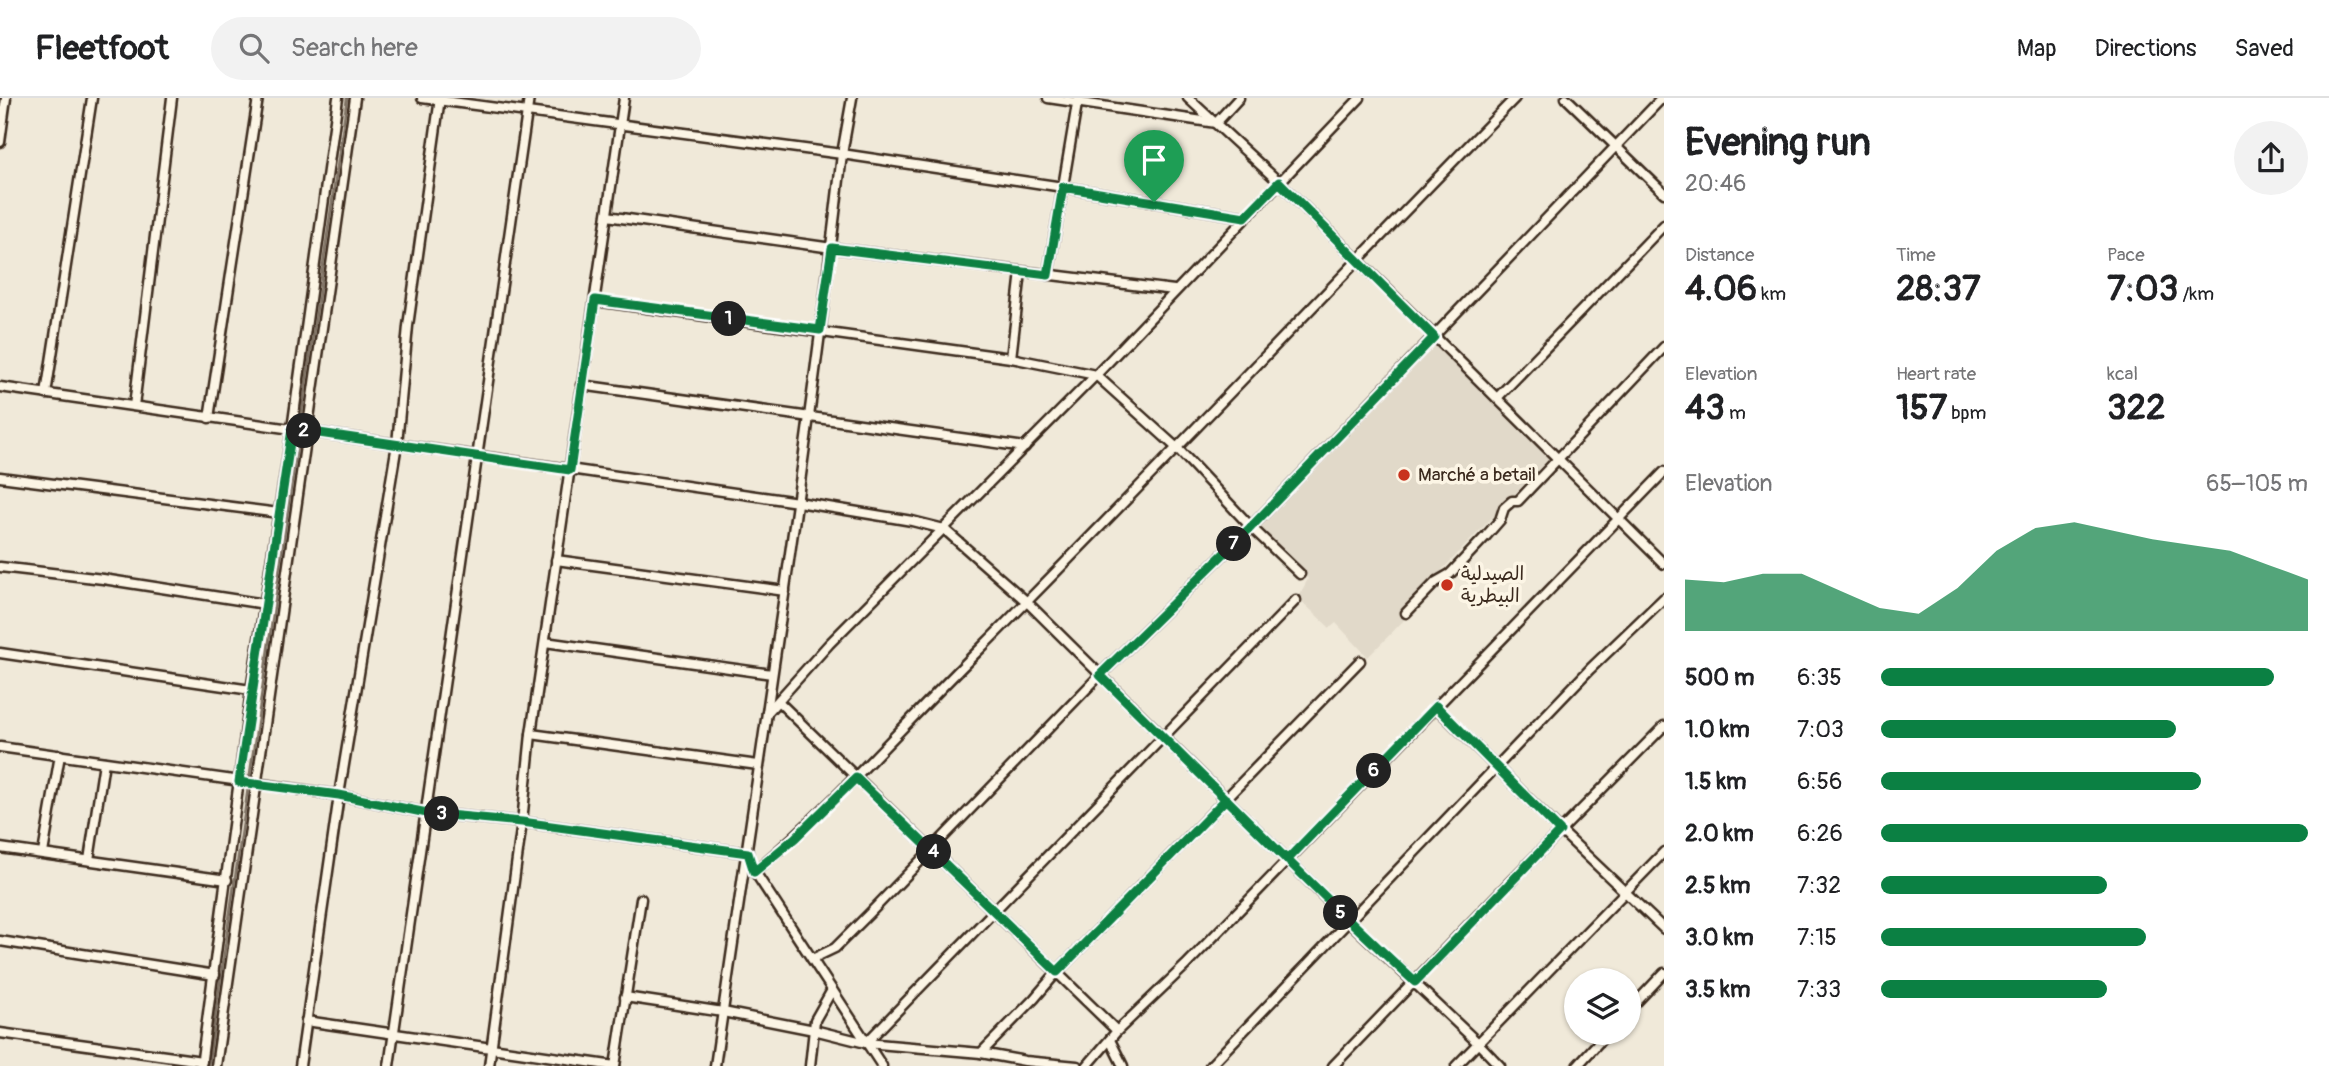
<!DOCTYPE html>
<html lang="en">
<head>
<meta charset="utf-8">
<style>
  :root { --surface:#fff; --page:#f2f2f2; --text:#202124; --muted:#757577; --line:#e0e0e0; --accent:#0b8043 }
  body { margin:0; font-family:Pangolin,"Playpen Sans Arabic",sans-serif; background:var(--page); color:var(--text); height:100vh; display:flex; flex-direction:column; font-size:26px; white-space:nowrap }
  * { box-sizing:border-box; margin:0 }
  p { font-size:23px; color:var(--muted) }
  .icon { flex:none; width:38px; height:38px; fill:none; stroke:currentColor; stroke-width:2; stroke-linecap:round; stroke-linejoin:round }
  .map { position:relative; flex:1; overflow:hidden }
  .panel { display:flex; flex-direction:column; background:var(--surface); width:665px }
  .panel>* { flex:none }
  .buttons { position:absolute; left:1564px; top:870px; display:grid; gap:14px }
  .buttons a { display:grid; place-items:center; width:77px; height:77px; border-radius:50%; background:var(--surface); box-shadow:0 2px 5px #0004; font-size:35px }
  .pin { position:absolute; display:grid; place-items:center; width:60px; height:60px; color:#fff; margin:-72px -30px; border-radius:50% 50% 50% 0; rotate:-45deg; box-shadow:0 0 7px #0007 }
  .pin .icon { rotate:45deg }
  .km { position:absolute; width:35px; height:35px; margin:-18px; border-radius:50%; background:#222; color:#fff; font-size:19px; line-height:35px; text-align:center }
  .round { display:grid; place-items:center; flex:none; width:74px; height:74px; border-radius:37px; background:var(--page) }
  .summary { display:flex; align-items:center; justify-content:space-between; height:119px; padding:0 21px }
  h1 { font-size:38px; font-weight:800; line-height:52px }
  .figures { display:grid; grid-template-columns:repeat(3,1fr); gap:10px; height:119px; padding:7px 21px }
  .figures div { display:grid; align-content:center }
  .figures b { font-size:35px; font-weight:800 }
  .figures small { font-size:19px; font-weight:400 }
  .figures p { font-size:19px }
  .chart { height:196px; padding:14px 21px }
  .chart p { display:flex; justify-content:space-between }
  .chart svg { width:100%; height:126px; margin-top:7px; fill:var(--accent); opacity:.7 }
  ul { padding:0 21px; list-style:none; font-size:23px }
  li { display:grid; grid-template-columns:112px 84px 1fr; align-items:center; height:52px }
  li i { height:18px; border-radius:9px; background:var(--accent) }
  header { display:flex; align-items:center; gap:42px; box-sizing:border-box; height:98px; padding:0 35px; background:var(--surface); border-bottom:2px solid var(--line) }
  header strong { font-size:33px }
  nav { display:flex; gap:38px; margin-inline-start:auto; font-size:24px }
  .search { width:490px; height:63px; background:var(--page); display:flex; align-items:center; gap:18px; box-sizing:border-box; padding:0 24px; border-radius:38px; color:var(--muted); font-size:26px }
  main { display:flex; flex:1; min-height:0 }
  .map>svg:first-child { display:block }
</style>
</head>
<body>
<header>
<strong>Fleetfoot</strong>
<div class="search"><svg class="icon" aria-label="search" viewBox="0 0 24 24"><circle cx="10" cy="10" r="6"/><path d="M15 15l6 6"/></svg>Search here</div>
<nav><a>Map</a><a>Directions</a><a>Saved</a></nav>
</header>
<main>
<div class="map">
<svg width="1664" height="968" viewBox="0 0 1664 968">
  <rect width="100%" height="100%" fill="#f0e9d9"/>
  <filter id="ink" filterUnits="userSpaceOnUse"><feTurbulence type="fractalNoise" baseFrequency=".0143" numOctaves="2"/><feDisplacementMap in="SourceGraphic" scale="14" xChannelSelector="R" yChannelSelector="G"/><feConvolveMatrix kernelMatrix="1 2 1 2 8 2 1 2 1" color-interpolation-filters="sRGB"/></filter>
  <g filter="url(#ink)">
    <path fill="#e1d9c9" d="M1433,245L1549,360L1400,516L1405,521L1368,559L1336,525L1330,530L1298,500L1308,481L1256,429Z"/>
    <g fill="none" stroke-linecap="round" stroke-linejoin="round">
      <path stroke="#7e7163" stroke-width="2.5" d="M208,968L347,0"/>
      <defs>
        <g id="street">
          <path d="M422,0L842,56L1063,89L1245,119"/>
          <path d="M1048,0L1216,25L1239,0"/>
          <path d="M1188,0L1279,84L1664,466"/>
          <path d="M1566,0L1664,95"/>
          <path d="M0,44L6,0"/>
          <path d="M607,118L832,150L1174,192"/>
          <path d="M1048,177L1078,0"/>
          <path d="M595,203L1011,260L1096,277L1178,351L1251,429L1300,476"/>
          <path d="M1011,260L1021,174"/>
          <path d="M581,287L1025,349"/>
          <path d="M0,289L798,404L912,423L944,431L1027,504L1350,824L1478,945L1500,968"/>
          <path d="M46,296L92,0"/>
          <path d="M1497,300L1664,127"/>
          <path d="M134,308L172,0"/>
          <path d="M209,320L258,0"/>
          <path d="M0,379L279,415"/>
          <path d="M556,462L785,493"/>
          <path d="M0,469L103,481L265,506"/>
          <path d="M1406,515L1436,484L1450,476L1486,438L1500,422L1504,410L1512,403H1518L1664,249"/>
          <path d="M545,544L772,576"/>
          <path d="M0,555L251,592"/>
          <path d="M778,603L1117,933"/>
          <path d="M1436,609L1560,732L1664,831"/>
          <path d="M767,615L829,546L1096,277L1360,0"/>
          <path d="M531,636L758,667"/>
          <path d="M0,649L339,697L427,715L522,724L748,755"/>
          <path d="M0,750L227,782"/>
          <path d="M43,755L60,657"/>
          <path d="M89,762L104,664"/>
          <path d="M753,771L882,968"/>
          <path d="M754,774C835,706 904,626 979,552C1160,370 1336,183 1515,0"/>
          <path d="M0,843L215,877"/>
          <path d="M812,861L835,850L869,816L1100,577L1251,429L1662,0"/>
          <path d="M625,899L723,914L814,932L866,945L981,955L1025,963L1077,968"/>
          <path d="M1629,912L1664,875"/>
          <path d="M306,923L615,968"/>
          <path d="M0,935L202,963"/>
          <path d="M1110,942L1123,968"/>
          <path d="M866,945L1296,502"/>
          <path d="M981,955L1034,901L1057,874L1360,563"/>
          <path d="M201,968L251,592L292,331L338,0"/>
          <path d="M216,968L355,0"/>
          <path d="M300,968L339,697L397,346L408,228L440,0"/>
          <path d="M389,968L529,0"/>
          <path d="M489,968L522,724L531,636L624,0"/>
          <path d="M615,968L641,801"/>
          <path d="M715,968C759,664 807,361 842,56L852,0"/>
          <path d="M810,968L815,922L832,892"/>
          <path d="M1087,968L1117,933L1186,867L1664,374"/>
          <path d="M1210,968L1590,571L1664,500"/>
          <path d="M1333,968L1511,783L1664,628"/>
          <path d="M1456,968L1664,754"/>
          <path d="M1577,968L1608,934"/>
        </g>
      </defs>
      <use href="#street" stroke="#3b2a1e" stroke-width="13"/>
      <use href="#street" stroke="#fcf5e5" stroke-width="8"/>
    </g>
  </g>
  <g fill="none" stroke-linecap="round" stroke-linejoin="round" filter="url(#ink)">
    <defs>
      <path id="route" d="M1154,104L1063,89L1048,177L832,150L820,232L595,202L570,372L292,331L239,684L339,697L427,715L522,724L748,755L754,774L795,740L856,680L1057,874L1226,701C1288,763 1351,825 1415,884L1560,733L1436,608L1287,762L1100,577L1251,429L1434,239L1279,84L1245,119L1154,104"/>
    </defs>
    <use href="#route" stroke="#fff" stroke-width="14"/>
    <use href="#route" stroke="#0b8043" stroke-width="9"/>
  </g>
  <g fill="#c8321e" stroke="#fcf5e5" stroke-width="2.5">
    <circle cx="1404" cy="377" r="7"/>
    <circle cx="1447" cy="487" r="7"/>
  </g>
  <g text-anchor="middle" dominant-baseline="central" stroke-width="7" stroke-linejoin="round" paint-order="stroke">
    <g font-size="19" fill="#3b2a1e" stroke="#fcf5e5" text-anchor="start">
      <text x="1418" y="377">Marché a betail</text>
      <text x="1461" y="476">الصيدلية<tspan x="1461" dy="22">البيطرية</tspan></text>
    </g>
  </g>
</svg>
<div class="buttons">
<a><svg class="icon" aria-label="layers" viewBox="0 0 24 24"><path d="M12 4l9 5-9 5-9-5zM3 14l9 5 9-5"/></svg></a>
</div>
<div class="pin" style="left:1154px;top:104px;background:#1e9e55"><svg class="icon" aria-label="arrive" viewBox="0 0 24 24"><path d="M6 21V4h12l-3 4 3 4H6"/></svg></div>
<b class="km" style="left:729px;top:221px">1</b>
<b class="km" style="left:304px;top:333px">2</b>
<b class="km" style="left:442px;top:716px">3</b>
<b class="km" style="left:934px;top:754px">4</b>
<b class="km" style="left:1341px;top:815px">5</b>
<b class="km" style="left:1374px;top:673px">6</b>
<b class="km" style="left:1234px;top:446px">7</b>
</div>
<section class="panel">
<div class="summary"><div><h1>Evening run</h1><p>20:46</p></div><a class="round"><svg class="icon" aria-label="share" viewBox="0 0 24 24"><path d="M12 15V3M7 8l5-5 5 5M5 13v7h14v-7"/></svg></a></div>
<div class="figures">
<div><p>Distance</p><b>4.06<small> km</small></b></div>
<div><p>Time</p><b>28:37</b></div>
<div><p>Pace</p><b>7:03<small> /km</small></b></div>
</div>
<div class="figures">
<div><p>Elevation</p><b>43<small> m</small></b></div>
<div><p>Heart rate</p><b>157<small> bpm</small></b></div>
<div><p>kcal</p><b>322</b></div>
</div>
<div class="chart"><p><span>Elevation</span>65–105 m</p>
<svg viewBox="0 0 160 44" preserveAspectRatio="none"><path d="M0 44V26L10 27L20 24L30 24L40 30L50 36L60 38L70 29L80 16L90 8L100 6L110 9L120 12L130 14L140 16L150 21L160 26V44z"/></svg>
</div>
<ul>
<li><b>500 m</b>6:35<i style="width:92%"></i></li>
<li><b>1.0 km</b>7:03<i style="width:69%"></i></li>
<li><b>1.5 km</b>6:56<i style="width:75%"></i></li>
<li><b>2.0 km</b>6:26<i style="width:100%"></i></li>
<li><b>2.5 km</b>7:32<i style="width:53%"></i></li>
<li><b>3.0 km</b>7:15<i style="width:62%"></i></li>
<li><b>3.5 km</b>7:33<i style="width:53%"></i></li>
</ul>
</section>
</main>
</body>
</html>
